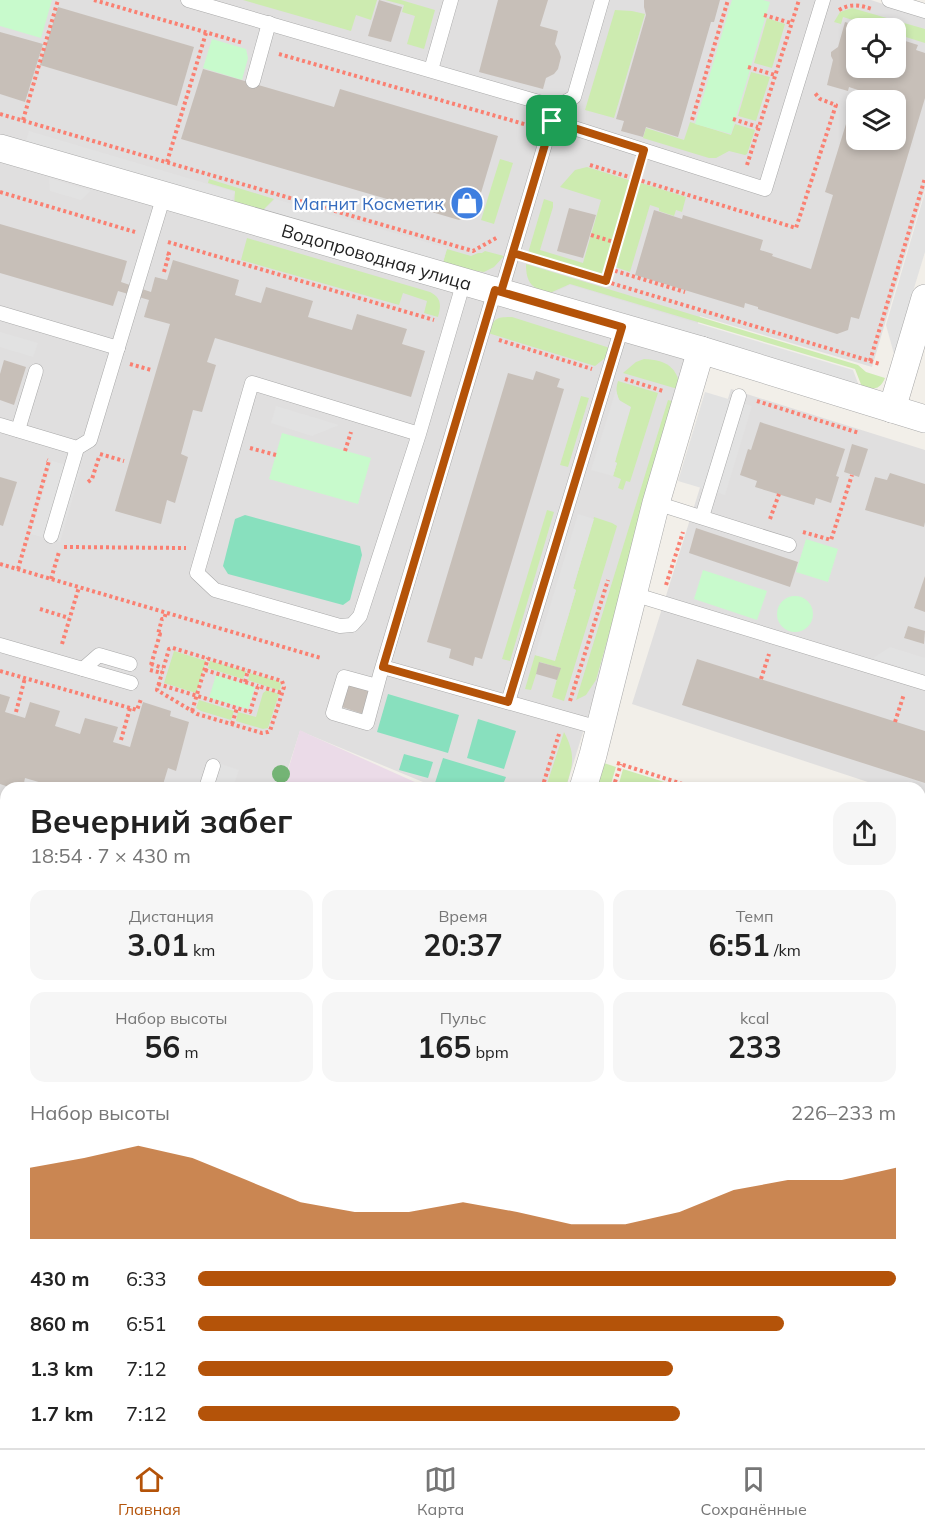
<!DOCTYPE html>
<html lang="ru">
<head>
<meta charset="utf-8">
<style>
  :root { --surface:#fff; --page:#f6f6f6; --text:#222; --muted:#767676; --line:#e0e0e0; --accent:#b45309 }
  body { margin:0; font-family:Mulish,sans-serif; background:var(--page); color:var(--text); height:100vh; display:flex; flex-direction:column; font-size:22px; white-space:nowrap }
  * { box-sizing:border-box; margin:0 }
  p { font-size:20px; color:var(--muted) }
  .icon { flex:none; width:33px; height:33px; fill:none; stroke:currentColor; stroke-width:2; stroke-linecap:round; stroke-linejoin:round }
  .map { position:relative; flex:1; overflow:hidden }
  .sheet { position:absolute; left:0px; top:782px; width:926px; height:668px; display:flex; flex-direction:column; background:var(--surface); border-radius:18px 18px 0 0; box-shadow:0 3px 9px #0003 }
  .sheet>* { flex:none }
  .fabs { position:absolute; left:846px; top:18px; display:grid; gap:12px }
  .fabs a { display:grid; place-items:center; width:60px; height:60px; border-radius:12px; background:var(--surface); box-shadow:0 3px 9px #0003; font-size:30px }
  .pin { position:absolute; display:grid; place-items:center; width:51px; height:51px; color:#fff; margin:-26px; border-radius:12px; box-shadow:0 3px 9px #0006 }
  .round { display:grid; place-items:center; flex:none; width:63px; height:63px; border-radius:18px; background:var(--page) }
  .headline { display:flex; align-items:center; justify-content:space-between; height:102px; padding:0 30px }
  h1 { font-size:33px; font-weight:700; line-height:45px }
  .metrics { display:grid; grid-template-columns:repeat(3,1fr); gap:9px; height:102px; padding:6px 30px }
  .metrics div { display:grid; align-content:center; border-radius:15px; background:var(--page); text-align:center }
  .metrics b { font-size:30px; font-weight:700 }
  .metrics small { font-size:16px; font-weight:400 }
  .metrics p { font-size:16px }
  .chart { height:168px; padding:12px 30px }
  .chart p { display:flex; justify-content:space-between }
  .chart svg { width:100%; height:108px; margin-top:6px; fill:var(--accent); opacity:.7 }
  ul { padding:0 30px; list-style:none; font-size:20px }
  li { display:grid; grid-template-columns:96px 72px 1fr; align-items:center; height:45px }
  li i { height:15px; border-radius:8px; background:var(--accent) }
  .menu { display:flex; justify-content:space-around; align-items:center; height:84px; border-top:2px solid var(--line); background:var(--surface); font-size:16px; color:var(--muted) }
  .menu a { display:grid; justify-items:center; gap:3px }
  .menu .current { color:var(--accent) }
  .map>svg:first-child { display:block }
</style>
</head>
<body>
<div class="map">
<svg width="925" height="1448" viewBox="0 0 925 1448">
  <rect width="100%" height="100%" fill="#f2efe9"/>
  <g fill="#e0dfdf" fill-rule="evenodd">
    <path d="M0,0H871L925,18V189L872,367L700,316L589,713L566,787H435L300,731L282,787L6,788V826L0,824ZM856,28H896V68H856ZM856,100H896V140H856Z"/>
    <path d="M731,389L925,450V801L920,799V788L883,787L632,704Z"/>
  </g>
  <path fill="#ebdbe8" d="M300,730L310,735L426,787H283Z"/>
  <path fill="#ffffe5" d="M0,872L6,874V1281L0,1280Z"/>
  <g fill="#cdebb0">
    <path d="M243,0H377L371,20L356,15L351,31Z"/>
    <path d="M385,0H401L435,10L424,49L407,44L415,16L402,12L404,5Z"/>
    <path d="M852,8L925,29V43L896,34V28H879L843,17L841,24L834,22L840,12Z"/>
    <path d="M615,10L632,11L645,14L614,118L585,110Z"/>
    <path d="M767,18L785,24L772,68L754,63Z"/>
    <path d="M751,72L770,77L756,121L738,116Z"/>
    <path d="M690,122L731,135L735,124L755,130L747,154L745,155L729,151L716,158H709L643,138L646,128L684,140Z"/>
    <path d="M500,159L513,163L494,224L481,220Z"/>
    <path d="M587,167L632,181L604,276L528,253L544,199L553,202V207L540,250L583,263L601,200L560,187L575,170Z"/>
    <path d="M209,179L274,199L259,214L234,206L235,191L208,183Z"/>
    <path d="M638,182L686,197L682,212L676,210L674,216L659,211V208L650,205L630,272L612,266Z"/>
    <path d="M247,238L430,292C442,298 441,306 438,317L424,313L427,301L403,293L399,305L241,260Z"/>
    <path d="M447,249L471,256L478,253H482L485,251L504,256L494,267L484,272L442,266Z"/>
    <path d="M526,264L858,365L866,372L885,378C880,390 873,390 862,387L855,369L570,284L550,293C532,289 526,283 526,264Z"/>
    <path d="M512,317L610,348L605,358L595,366L488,333C494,318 496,317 512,317Z"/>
    <path d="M644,359C667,360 677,367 681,390L623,373L636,362Z"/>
    <path d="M618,381L658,393L630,482L626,481L623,490L618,488L621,479L613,476L617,463L615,462L625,405C616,399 615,391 618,381Z"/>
    <path d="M581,396L589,398L568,467L560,465Z"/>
    <path d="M668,400L675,402L596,680L586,695L576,700Z"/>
    <path d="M547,510L554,512L510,661L502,659Z"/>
    <path d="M594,517L612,523L617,526L564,701L552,697L560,668L540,662L531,690L525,689L535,655L555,660L576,590L573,589Z"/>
    <path d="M174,651L206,661L196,693L164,683Z"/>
    <path d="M210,661L246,671L243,679L208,668Z"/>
    <path d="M250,673L278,681L281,684L280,691L248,680Z"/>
    <path d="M267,690L279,694L268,728L263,729L236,721L238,712L256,717L263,693Z"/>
    <path d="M199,700L234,711L231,720L201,711L196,708Z"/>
    <path d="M564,732C576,755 573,764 566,787H546Z"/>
    <path d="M604,763L616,767L610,787L596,788Z"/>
    <path d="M623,769L677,786L676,787H618Z"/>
    <path d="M920,865L925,867V1448H512L495,1443H920Z"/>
    <path d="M4,918L6,922V1038L0,1036V931Z"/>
    <path d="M0,1044L6,1046V1136L0,1139Z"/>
  </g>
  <path fill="#add19e" d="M920,925L925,927V996L920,994Z"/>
  <g fill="#c8facc">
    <path d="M0,0H52L41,38L0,26Z"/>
    <path d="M732,0H763L770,2L731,134L695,124Z"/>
    <path d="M212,39L246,49L248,58L242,80L203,68Z"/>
    <path d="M282,433L371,458L358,504L269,479Z"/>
    <path d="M806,539L838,549L828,582L796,572Z"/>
    <path d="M703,570L767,591L757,620L694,599Z"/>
    <circle cx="795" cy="614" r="18"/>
    <path d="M216,675L255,687L248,709L209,698Z"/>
  </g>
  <g fill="#88e0be">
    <path d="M245,515L360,546L362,555L350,600L343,605L228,574L223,566L235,519Z"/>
    <path d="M388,694L459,715L448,753L377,732Z"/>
    <path d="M478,719L516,731L504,769L467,758Z"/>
    <path d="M404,754L433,762L428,778L399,770Z"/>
    <path d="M443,758L506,777L502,787L434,786Z"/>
  </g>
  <g fill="#e2e2e2">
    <path d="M29,131L235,192L230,206L25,145Z"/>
    <path d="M49,178L91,191L81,200L50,191Z"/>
    <path d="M925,192V252L894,354L886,325Z"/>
    <path d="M275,199L447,248L442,266L260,214Z"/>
    <path d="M570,285L853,370L859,386L551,294Z"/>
    <path d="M0,332L38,343L33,357L0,347Z"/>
    <path d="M616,390L619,400L631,407L615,462L617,463L613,476L591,470Z"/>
    <path d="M705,392L752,406L725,495L678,481Z"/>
    <path d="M276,406L339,425L312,436L271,423Z"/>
    <path d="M52,461L81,469L60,542L31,534Z"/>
    <path d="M578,514L594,519L573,588L576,590L555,661L535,655Z"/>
    <path d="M890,647L925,658V675L873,658Z"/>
    <path d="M209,760L239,770L233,787L200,788Z"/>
    <path d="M6,1308V1430L0,1428V1329Z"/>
  </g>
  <g fill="#c7bfb8">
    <path d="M379,0L402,7L391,42L368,36Z"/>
    <path d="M498,0H548L540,26L558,31L555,44L559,51L561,57L558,69L554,74L546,78L543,89L479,72Z"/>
    <path d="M644,0H720L714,22H711L678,137L646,127L643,137L621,131L624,121L616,119L646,15L644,7Z"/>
    <path d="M58,7L194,47L177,106L40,65Z"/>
    <path d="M845,22L864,28H856V68H896V38L918,45L916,50L925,53V98L859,319L851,317L848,330L837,334L758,309V307L745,303L744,308L635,275L654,210L682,219L683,215L763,240L760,250L773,254L772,256L811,269L833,195L825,192L850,111L856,113V140H896V100H868L870,94L849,87L848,91L827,85L833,60L831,56V52L838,47Z"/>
    <path d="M0,32L43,44L25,102L0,94Z"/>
    <path d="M203,69L334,107L340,89L498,136L475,213L459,220L181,139Z"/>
    <path d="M569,208L596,215L583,258L557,251Z"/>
    <path d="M0,224L127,261L121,282L151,292L155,277L167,280L173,260L239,280L235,295L261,303L266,287L313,301L308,317L352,330L357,314L407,329L402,344L425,351L411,397L215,338L207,362L216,365L202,412L193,410L181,454L188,457L175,503L167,500L161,524L115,511L170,324L144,317L149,300L118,291L113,306L0,273Z"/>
    <path d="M4,360L26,367L14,405L0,400V374Z"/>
    <path d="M536,371L560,379L557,387L564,389L482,659L475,657L473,666L449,658L451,649L427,642L508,373L533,380Z"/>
    <path d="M760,422L845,449L836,476L839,477L831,503L816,498L814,505L755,487L757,481L740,475L748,449L751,450Z"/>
    <path d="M852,444L868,449L859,477L844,472Z"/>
    <path d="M890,473L925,484V522L924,527L865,510L875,477L887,480Z"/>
    <path d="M0,477L17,482L3,526L0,525Z"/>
    <path d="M696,528L798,562L790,587L689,553Z"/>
    <path d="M925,576V612L914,608Z"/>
    <path d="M908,626L925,631L924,644L904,638Z"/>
    <path d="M697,659L925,731V783L682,705Z"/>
    <path d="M539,662L561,668L557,680L536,674Z"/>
    <path d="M349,683L370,690L363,714L342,707Z"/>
    <path d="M0,694L10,697L5,712L25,718L30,702L60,711L55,726L80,734L85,718L118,727L113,742L130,747L143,702L171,711L170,716L189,722L176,771L168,768L162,788H59L25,778L23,788H12L0,784Z"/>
  </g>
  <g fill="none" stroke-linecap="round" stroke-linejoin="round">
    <defs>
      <g id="service">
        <path d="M188,0L556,107"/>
        <path d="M889,0L925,11"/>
        <path d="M431,70L451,0"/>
        <path d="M253,81L269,23"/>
        <path d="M552,121L765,189L823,0"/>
        <path d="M501,292L556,107L574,97L602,0"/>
        <path d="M0,313L118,348"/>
        <path d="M0,425L77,448L90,440L164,195"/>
        <path d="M18,430L36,371"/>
        <path d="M419,434L360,616L352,625L340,626L215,590L197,573L252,383L419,434L464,281"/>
        <path d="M656,503L789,545"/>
        <path d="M702,517L739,396"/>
        <path d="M51,536L77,448"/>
        <path d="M633,594L925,683"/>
        <path d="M0,645L131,683"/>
        <path d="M383,667L599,728"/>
        <path d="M83,669L99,655L130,664"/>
        <path d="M377,686L344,677L333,713L367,723L380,675L495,290"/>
        <path d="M508,702L622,327"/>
        <path d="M206,788L213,766"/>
        <path d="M0,1176L6,1171"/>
        <path d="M0,1360L6,1340"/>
      </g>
      <g id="minor">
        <path id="s1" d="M0,148L701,350L925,419"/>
        <path d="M892,409L925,298"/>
        <path d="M583,788L593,755L656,503L701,350"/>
        <path d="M0,834L6,836"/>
      </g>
    </defs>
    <use href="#service" stroke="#a9a9a9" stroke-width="15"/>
    <use href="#minor" stroke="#a9a9a9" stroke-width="28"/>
    <g stroke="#fa8072" stroke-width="4" stroke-dasharray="3 3" stroke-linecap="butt">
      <path d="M94,0L243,43"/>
      <path d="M839,10C851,3 860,5 872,9"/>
      <path d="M764,15L791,23"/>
      <path d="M279,54L531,126"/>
      <path d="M748,67L775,75"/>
      <path d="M0,114L473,251L498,237"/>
      <path d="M733,119L758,127"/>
      <path d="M23,120L58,0"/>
      <path d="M692,120L728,0"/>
      <path d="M167,162L206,33"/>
      <path d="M590,165L796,228L836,105L820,99L814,92"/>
      <path d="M747,165L799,0"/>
      <path d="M0,192L135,232"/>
      <path d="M591,235L617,243"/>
      <path d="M168,242L434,320"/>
      <path d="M531,259L880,364"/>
      <path d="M609,269L685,292"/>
      <path d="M164,272L169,254L166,253"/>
      <path d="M606,281L639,167"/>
      <path d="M499,340L592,369"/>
      <path d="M870,361L925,178"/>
      <path d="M130,364L151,370"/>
      <path d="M625,379L663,391"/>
      <path d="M757,401L859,433"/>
      <path d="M250,448L276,455"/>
      <path d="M345,451L351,432"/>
      <path d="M100,454L124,461"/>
      <path d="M88,482L92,479L99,457"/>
      <path d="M770,519L779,494"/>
      <path d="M803,532L831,540L852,475"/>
      <path d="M64,547L186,548"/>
      <path d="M0,564L321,658"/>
      <path d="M18,569L49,461L47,460"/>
      <path d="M51,579L59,552"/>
      <path d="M666,585L683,532"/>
      <path d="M40,609L69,618"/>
      <path d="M62,644L79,587"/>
      <path d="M173,648L282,681L284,687L270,731L268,732L262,733L197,714L157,690L169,649Z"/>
      <path d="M151,664L163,668"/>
      <path d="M151,665L160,634H158L162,619H164L166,613"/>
      <path d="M150,670L162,673"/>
      <path d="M205,670L258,686"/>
      <path d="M0,671L137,710L141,699"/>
      <path d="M761,679L769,654"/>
      <path d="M245,682L248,670"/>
      <path d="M158,684L250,712L258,686L282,693"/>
      <path d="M570,701L608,580"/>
      <path d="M192,711L208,658"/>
      <path d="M16,712L25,678"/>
      <path d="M895,722L904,694"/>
      <path d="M232,724L237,708"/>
      <path d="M121,740L130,708"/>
      <path d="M617,763L695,788"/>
      <path d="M542,788L559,734"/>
      <path d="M613,788L621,764"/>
      <path d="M920,859L925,861"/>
      <path d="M0,873L2,907L6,913"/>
      <path d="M0,1041L6,1042"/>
      <path d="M0,1144L6,1140"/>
      <path d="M0,1270L6,1277"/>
      <path d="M0,1309L6,1288"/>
    </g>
    <use href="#service" stroke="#fff" stroke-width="14"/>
    <use href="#minor" stroke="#fff" stroke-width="27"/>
  </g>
  <circle fill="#74b475" cx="281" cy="774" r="9"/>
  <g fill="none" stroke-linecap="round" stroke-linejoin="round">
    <defs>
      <path id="route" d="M552,121L501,292L495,290L383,667L508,702L622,327L501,292L513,253L606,281L644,150L552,121"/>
    </defs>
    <use href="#route" stroke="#fff" stroke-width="12"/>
    <use href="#route" stroke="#b45309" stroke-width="8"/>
  </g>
  <defs>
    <symbol id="shop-disc" viewBox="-11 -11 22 22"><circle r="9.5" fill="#3f7fe0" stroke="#fff"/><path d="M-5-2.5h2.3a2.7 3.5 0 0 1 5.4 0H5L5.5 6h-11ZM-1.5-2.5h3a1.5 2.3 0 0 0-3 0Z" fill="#fff"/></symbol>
  </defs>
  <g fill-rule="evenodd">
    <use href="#shop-disc" x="448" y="184" width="38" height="38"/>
  </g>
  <g text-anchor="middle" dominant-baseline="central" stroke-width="4.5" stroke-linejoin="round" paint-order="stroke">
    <g font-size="18" fill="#366cbe" stroke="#fff" text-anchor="end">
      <text x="444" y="203">Магнит Косметик</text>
    </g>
    <g font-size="18" fill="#222" stroke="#fff">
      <text stroke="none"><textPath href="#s1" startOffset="392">Водопроводная улица</textPath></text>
    </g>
  </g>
</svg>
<div class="fabs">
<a><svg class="icon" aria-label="locate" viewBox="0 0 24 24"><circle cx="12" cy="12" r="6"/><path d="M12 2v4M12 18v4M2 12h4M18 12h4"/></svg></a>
<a><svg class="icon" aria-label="layers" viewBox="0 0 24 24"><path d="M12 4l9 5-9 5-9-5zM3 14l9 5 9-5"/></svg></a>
</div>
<div class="pin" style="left:552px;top:121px;background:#1e9e55"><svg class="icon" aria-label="arrive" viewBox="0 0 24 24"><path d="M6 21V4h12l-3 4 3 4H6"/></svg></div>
<section class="sheet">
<div class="headline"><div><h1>Вечерний забег</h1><p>18:54 · 7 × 430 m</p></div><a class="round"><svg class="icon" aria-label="share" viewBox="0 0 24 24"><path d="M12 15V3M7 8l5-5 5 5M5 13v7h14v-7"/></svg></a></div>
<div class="metrics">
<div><p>Дистанция</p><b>3.01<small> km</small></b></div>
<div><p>Время</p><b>20:37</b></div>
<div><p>Темп</p><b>6:51<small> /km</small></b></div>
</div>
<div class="metrics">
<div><p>Набор высоты</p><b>56<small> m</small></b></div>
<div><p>Пульс</p><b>165<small> bpm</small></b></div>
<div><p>kcal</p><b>233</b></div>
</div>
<div class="chart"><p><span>Набор высоты</span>226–233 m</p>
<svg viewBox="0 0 160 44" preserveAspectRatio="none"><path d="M0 44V15L10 11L20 6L30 11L40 20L50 29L60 33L70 33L80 29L90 33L100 38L110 38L120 33L130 24L140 20L150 20L160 15V44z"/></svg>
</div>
<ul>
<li><b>430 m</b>6:33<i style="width:100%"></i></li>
<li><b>860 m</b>6:51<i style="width:84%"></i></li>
<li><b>1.3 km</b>7:12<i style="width:68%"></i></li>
<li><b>1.7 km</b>7:12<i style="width:69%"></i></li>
</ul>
</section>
</div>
<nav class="menu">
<a class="current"><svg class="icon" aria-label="home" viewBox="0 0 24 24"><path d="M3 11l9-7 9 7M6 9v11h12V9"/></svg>Главная</a>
<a><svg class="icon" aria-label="map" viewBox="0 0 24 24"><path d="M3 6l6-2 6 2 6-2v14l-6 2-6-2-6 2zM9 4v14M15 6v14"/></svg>Карта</a>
<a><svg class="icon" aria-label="saved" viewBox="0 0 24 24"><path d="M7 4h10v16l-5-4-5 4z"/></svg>Сохранённые</a>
</nav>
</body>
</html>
